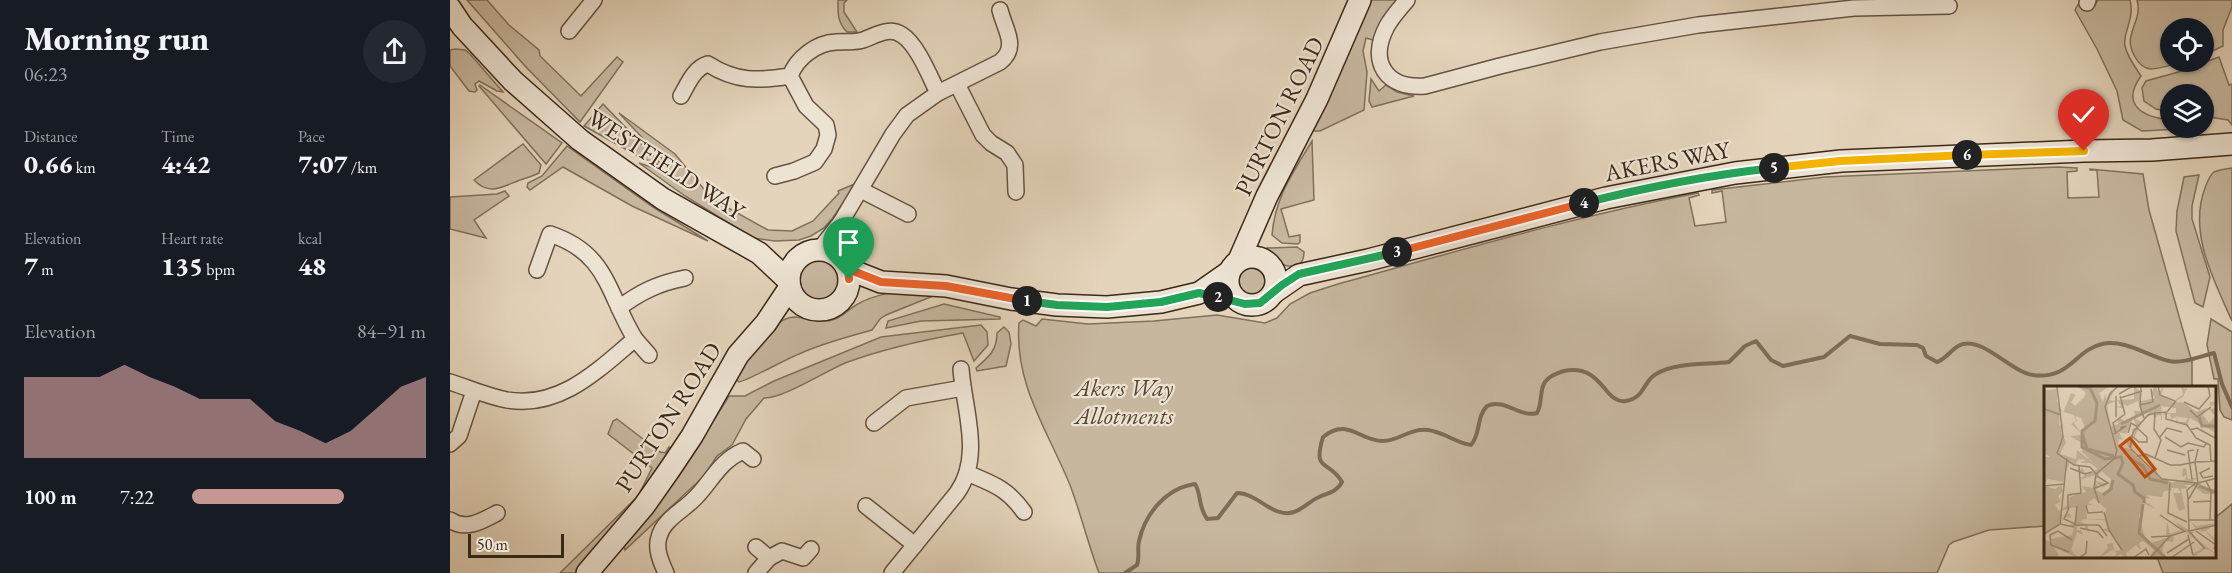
<!DOCTYPE html>
<html lang="en">
<head>
<meta charset="utf-8">
<style>
  :root { --surface:#171b24; --page:#242831; --text:#f1f3f6; --muted:#9ea1a6; --accent:#c59692 }
  body { margin:0; font-family:"EB Garamond",serif; background:var(--page); color:var(--text); height:100vh; display:flex; flex-direction:column; font-size:22px; white-space:nowrap }
  * { box-sizing:border-box; margin:0 }
  p { font-size:20px; color:var(--muted) }
  .icon { flex:none; width:33px; height:33px; fill:none; stroke:currentColor; stroke-width:2; stroke-linecap:round; stroke-linejoin:round }
  .map { position:relative; flex:1; overflow:hidden }
  .drawer { display:flex; flex-direction:column; background:var(--surface); width:450px }
  .drawer>* { flex:none }
  .buttons { position:absolute; left:1710px; top:18px; display:grid; gap:12px }
  .buttons a { display:grid; place-items:center; width:54px; height:54px; border-radius:50%; background:var(--surface); box-shadow:0 2px 4px #0004; font-size:30px }
  .scale { position:absolute; left:18px; bottom:15px; width:96px; box-sizing:border-box; padding-left:6px; border:3px solid #3b2817; border-top:0; font-size:16px; line-height:21px; white-space:nowrap; color:#3b2817; -webkit-text-stroke:4px #ede3d3; paint-order:stroke }
  .pin { position:absolute; display:grid; place-items:center; width:51px; height:51px; color:#fff; margin:-62px -26px; border-radius:50% 50% 50% 0; rotate:-45deg; box-shadow:0 0 6px #0007 }
  .pin .icon { rotate:45deg }
  .km { position:absolute; width:30px; height:30px; margin:-15px; border-radius:50%; background:#222; color:#fff; font-size:16px; line-height:30px; text-align:center }
  .round { display:grid; place-items:center; flex:none; width:63px; height:63px; border-radius:32px; background:var(--page) }
  .headline { display:flex; align-items:center; justify-content:space-between; height:102px; padding:0 24px }
  h1 { font-size:33px; font-weight:800; line-height:45px }
  .figures { display:grid; grid-template-columns:repeat(3,1fr); gap:9px; height:102px; padding:6px 24px }
  .figures div { display:grid; align-content:center }
  .figures b { font-size:26px; font-weight:800 }
  .figures small { font-size:16px; font-weight:400 }
  .figures p { font-size:16px }
  .chart { height:168px; padding:12px 24px }
  .chart p { display:flex; justify-content:space-between }
  .chart svg { width:100%; height:108px; margin-top:6px; fill:var(--accent); opacity:.7 }
  ul { padding:0 24px; list-style:none; font-size:20px }
  li { display:grid; grid-template-columns:96px 72px 1fr; align-items:center; height:45px }
  li i { height:15px; border-radius:8px; background:var(--accent) }
  main { display:flex; flex:1; min-height:0 }
  .map>svg:first-child { display:block }
</style>
</head>
<body>
<main>
<section class="drawer">
<div class="headline"><div><h1>Morning run</h1><p>06:23</p></div><a class="round"><svg class="icon" aria-label="share" viewBox="0 0 24 24"><path d="M12 15V3M7 8l5-5 5 5M5 13v7h14v-7"/></svg></a></div>
<div class="figures">
<div><p>Distance</p><b>0.66<small> km</small></b></div>
<div><p>Time</p><b>4:42</b></div>
<div><p>Pace</p><b>7:07<small> /km</small></b></div>
</div>
<div class="figures">
<div><p>Elevation</p><b>7<small> m</small></b></div>
<div><p>Heart rate</p><b>135<small> bpm</small></b></div>
<div><p>kcal</p><b>48</b></div>
</div>
<div class="chart"><p><span>Elevation</span>84–91 m</p>
<svg viewBox="0 0 160 44" preserveAspectRatio="none"><path d="M0 44V11L10 11L20 11L30 11L40 6L50 11L60 15L70 20L80 20L90 20L100 29L110 33L120 38L130 33L140 24L150 15L160 11V44z"/></svg>
</div>
<ul>
<li><b>100 m</b>7:22<i style="width:65%"></i></li>
</ul>
</section>
<div class="map">
<svg width="1782" height="573" viewBox="0 0 1782 573">
  <rect width="100%" height="100%" fill="#e4d4bb"/>
  <filter id="stains"><feTurbulence type="fractalNoise" baseFrequency=".00333" numOctaves="4"/><feColorMatrix values="0 0 0 0 .2 0 0 0 0 .09 0 0 0 0 .02 0 0 0 .5 -.17"/></filter>
  <radialGradient id="worn" r=".72"><stop offset=".6" stop-color="#630" stop-opacity="0"/><stop offset="1" stop-color="#630" stop-opacity=".3"/></radialGradient>
  <g fill="#c7b79f" stroke="#81705b" stroke-width="1.5">
    <path d="M17,0H37L59,25L89,50L90,56L131,96L167,57L173,62L130,122L75,66Z"/>
    <path d="M388,0H397L394,3V12L407,32H397C387,22 388,13 388,0Z"/>
    <path d="M919,0H950L926,41L916,38L913,51L917,72L914,110L870,131H861Z"/>
    <path d="M1648,0H1680C1685,20 1672,33 1675,46C1677,56 1685,67 1691,76C1670,105 1693,117 1720,120V128H1749L1692,131L1673,120L1667,91L1647,49L1625,10L1630,1L1643,8Z"/>
    <path d="M1687,0H1782V7L1773,30V46L1754,55V28H1720V62H1733C1723,64 1711,69 1701,69C1687,68 1678,47 1681,36C1684,22 1691,15 1687,0Z"/>
    <path d="M5,49L15,50L20,54L53,92L47,91L29,81L25,84L27,90L25,92L19,91L0,66V50Z"/>
    <path d="M1769,57L1779,85L1782,84V125L1778,120L1754,116V94H1720V112L1706,109L1694,101L1692,88L1696,81L1732,71Z"/>
    <path d="M921,79L929,91L936,85L947,92L964,96L922,107L919,101Z"/>
    <path d="M30,85L112,143L96,164L29,86Z"/>
    <path d="M153,104L210,163L209,165L188,156L134,126Z"/>
    <path d="M169,113L225,154L262,199L318,230L342,231L363,221L389,193L388,191L407,183L382,219L374,228L361,236L349,240L325,241L303,238L235,196L189,163L213,171L218,170L217,164Z"/>
    <path d="M862,141L864,200L831,209L839,237L850,235V242L848,244L832,243L822,235C825,197 843,173 862,141Z"/>
    <path d="M73,144L91,165L89,173C83,176 76,178 70,180C52,187 39,196 24,180Z"/>
    <path d="M117,146L203,207L258,241L182,206L113,167L80,190L77,187L78,183L92,176Z"/>
    <path d="M1608,167L1627,168V171L1617,172L1618,198L1649,197L1647,170H1640V169L1693,174L1699,210L1742,362V387H1596V526L1539,530L1503,542L1499,545L1487,573H649C638,544 631,514 620,485C598,431 564,384 569,323L573,320L586,326L592,319L638,324L704,321L767,315L815,323L827,318L840,304L860,293L888,284C1008,251 1126,216 1248,193L1249,195L1239,198L1245,226L1276,222L1272,191L1262,193V190L1375,177Z"/>
    <path d="M1782,168V321C1764,280 1738,233 1755,188C1757,183 1759,176 1764,172C1768,170 1777,169 1782,168Z"/>
    <path d="M1749,175L1742,206V219L1760,277L1753,307L1745,303L1726,231L1727,211L1734,177Z"/>
    <path d="M55,191L59,196L24,220L36,238L0,229V197L47,194Z"/>
    <path d="M847,247L854,252C854,258 853,263 847,266H837L822,260L817,248Z"/>
    <circle cx="369" cy="280" r="20"/>
    <circle cx="801" cy="282" r="14"/>
    <path d="M443,292L488,294L436,315L430,319L422,330C398,337 373,343 349,354C338,358 297,381 289,382L286,379L288,370C300,354 322,318 344,317C358,317 371,325 385,319C393,316 400,308 408,304C419,297 431,295 443,292Z"/>
    <path d="M494,304L550,317V319L471,321L436,328L438,321Z"/>
    <path d="M1761,319L1782,332V420L1774,417L1770,410L1768,379H1764L1757,345Z"/>
    <path d="M531,325L537,332L538,345L524,361L513,333C473,340 433,349 395,363C376,371 332,399 314,398L296,419L282,445L267,456L253,477L175,550L174,546L235,466L279,396H295L324,381L431,337Z"/>
    <path d="M554,327L559,332L561,344L556,366L527,371L526,368C539,357 547,350 547,333Z"/>
    <path d="M167,419L210,452L215,453L219,447L223,449L186,506L126,573H110L188,496L202,468L158,434L163,421Z"/>
    <path d="M1782,504V573H1713L1707,557L1766,556V517Z"/>
  </g>
  <g fill="none" stroke-linecap="round" stroke-linejoin="round">
    <path stroke="#7e6c58" stroke-width="4" d="M675,573L687,565C690,557 687,549 689,541C695,514 716,488 745,484C752,495 747,504 757,519L768,518L787,493C808,493 823,519 844,512C853,509 860,501 869,497C878,493 887,492 892,482C879,459 862,473 873,437C898,417 909,441 933,441C949,441 960,428 978,430C994,432 1006,443 1021,445C1031,434 1026,417 1037,406C1055,398 1070,418 1087,413C1093,403 1089,390 1095,382C1099,376 1107,373 1114,371C1153,363 1154,405 1176,401C1195,398 1193,381 1206,374C1226,362 1256,365 1279,362L1295,346L1306,341L1321,360L1333,366L1374,357L1400,336L1430,344L1467,345L1473,348L1476,356L1487,362C1497,359 1503,346 1513,344C1535,339 1560,371 1583,375C1620,380 1625,350 1652,344C1676,339 1697,356 1719,361C1732,364 1751,356 1764,353L1772,384L1782,407"/>
    <defs>
      <g id="street">
        <path d="M957,0C950,8 942,17 937,26C918,62 936,89 975,86L1050,66L1150,42L1248,25L1404,8L1499,6"/>
        <path d="M1637,3L1638,0"/>
        <path d="M119,31L144,0"/>
        <path d="M507,84L533,135L541,143L557,153L565,165L566,192"/>
        <path d="M231,96C238,84 244,68 258,64C286,82 308,81 340,76C347,58 366,43 386,42C395,41 404,43 413,40C425,36 439,26 452,35C467,44 480,77 488,93"/>
        <path d="M325,176L344,171L365,162L374,149L378,135L376,125L356,106L340,76"/>
        <path d="M411,190L458,214"/>
        <path d="M369,250L391,222L443,134L457,115L488,93L550,62C569,47 555,30 550,10"/>
        <path d="M390,258L391,222"/>
        <path d="M169,308C190,292 209,283 235,278"/>
        <path d="M185,339L199,355"/>
        <path d="M0,382C19,388 37,396 57,400C110,409 148,370 185,339C157,293 158,253 100,234L87,270"/>
        <path d="M424,423L456,398L513,388"/>
        <path d="M0,444L9,436L24,391"/>
        <path d="M517,473C543,484 557,488 574,512"/>
        <path d="M416,506L465,545"/>
        <path d="M0,520C16,531 32,521 47,513"/>
        <path d="M306,547L319,558L306,573"/>
        <path d="M319,558L332,551L353,558L361,549"/>
        <path d="M216,573C211,562 205,549 209,537C214,518 235,510 247,496C263,479 270,461 293,451L303,459"/>
        <path d="M442,573L507,493C533,456 514,410 511,369"/>
      </g>
      <g id="secondary">
        <path d="M0,8L12,26L63,81L130,140L213,199L309,253L339,281"/>
        <circle cx="369" cy="280" r="30"/>
        <circle cx="802" cy="281" r="24"/>
        <path d="M789,260L817,196L867,99L910,0"/>
        <path d="M398,269L431,282L496,286L561,299L607,305L657,307L711,302L749,293L779,272"/>
        <path d="M823,293L849,275L918,260L1156,198L1285,173L1391,161L1634,151L1702,150L1782,144"/>
        <path d="M137,573L194,506L220,469L242,436L288,355L316,323L340,287"/>
      </g>
    </defs>
    <use href="#street" stroke="#655340" stroke-width="18"/>
    <use href="#secondary" stroke="#3b2817" stroke-width="24"/>
    <use href="#street" stroke="#ede3d3" stroke-width="15"/>
    <use href="#secondary" stroke="#ede3d3" stroke-width="21"/>
  </g>
  <g fill="none" stroke-linecap="round" stroke-linejoin="round">
    <defs>
      <path id="split-1" d="M399,279L398,269L431,282L496,286L577,301"/>
      <path id="split-2" d="M577,301L607,305L657,307L711,302L749,293L768,297"/>
      <path id="split-3" d="M768,297L795,304L810,303L832,285L849,274L947,252"/>
      <path id="split-4" d="M947,252L1134,203"/>
      <path id="split-5" d="M1134,203C1197,187 1260,175 1324,168"/>
      <path id="split-6" d="M1324,168L1390,161L1517,155"/>
      <path id="split-7" d="M1517,155L1634,151"/>
    </defs>
    <use href="#split-1" stroke="#fff" stroke-width="12"/>
    <use href="#split-2" stroke="#fff" stroke-width="12"/>
    <use href="#split-3" stroke="#fff" stroke-width="12"/>
    <use href="#split-4" stroke="#fff" stroke-width="12"/>
    <use href="#split-5" stroke="#fff" stroke-width="12"/>
    <use href="#split-6" stroke="#fff" stroke-width="12"/>
    <use href="#split-7" stroke="#fff" stroke-width="12"/>
    <use href="#split-1" stroke="#f0652b" stroke-width="8"/>
    <use href="#split-2" stroke="#22a559" stroke-width="8"/>
    <use href="#split-3" stroke="#22a559" stroke-width="8"/>
    <use href="#split-4" stroke="#f0652b" stroke-width="8"/>
    <use href="#split-5" stroke="#22a559" stroke-width="8"/>
    <use href="#split-6" stroke="#f5b400" stroke-width="8"/>
    <use href="#split-7" stroke="#f5b400" stroke-width="8"/>
  </g>
  <g text-anchor="middle" dominant-baseline="central" stroke-width="4.5" stroke-linejoin="round" paint-order="stroke">
    <g font-size="24" fill="#3b2817" stroke="#ede3d3">
      <text transform="translate(829 116) rotate(-64)">PURTON ROAD</text>
      <text transform="translate(1217 161) rotate(-11)">AKERS WAY</text>
      <text transform="translate(216 164) rotate(33)">WESTFIELD WAY</text>
      <text transform="translate(218 417) rotate(-57)">PURTON ROAD</text>
    </g>
    <g font-size="24" font-style="italic" fill="#574532" stroke="#ede3d3">
      <text x="674" y="387">Akers Way<tspan x="674" dy="28">Allotments</tspan></text>
    </g>
  </g>
  <g transform="translate(1594 386)">
    <rect width="172" height="172" fill="#e4d4bb"/>
    <path d="M0,0L2,4L13,3V15L19,27L27,7L32,9L27,16L31,20L40,11L42,7L33,0H66L55,7L59,16L61,8L62,13L67,4L69,7L65,14L72,15L63,19L66,41L74,38V32L75,31L82,36L91,29L90,25H97L94,15L83,20L80,18L79,22L71,21L77,20L73,14L90,13V0L96,5L97,15L111,12L107,7L111,0L116,9V5L120,0L117,9L129,16L139,8L137,0L141,3L144,0L139,11L131,16L141,17L152,26L163,22L159,29L165,37L171,30L164,22L169,23L172,19L166,20V16H172V47L146,32L143,39L136,36H142L144,32L134,31L133,37L132,36L134,30L137,29L127,33L126,28L120,29L119,27H132V22L117,20L118,34H122H117V30L114,29L110,33L109,27L101,33L106,25L94,28L90,32L98,36L90,52L88,43L93,41L89,32L82,48L75,46L79,54L75,53L74,60L86,63L80,54L87,51L89,67L92,70L100,68H101L109,72L93,71L109,86L111,81L116,92L124,93L126,97L132,96V92L133,95L141,94L143,89L138,91L139,82H142L144,93L153,92L148,96L151,99L154,96L162,103H172V108H160L148,99H140L144,102L137,103L141,123L135,125L129,107H137L134,102H126L129,104L120,105L118,111L102,109L106,113L101,112L102,116L112,123L99,117L95,130L101,152L107,157L125,151L122,149L123,135L126,148L128,147L137,144L129,139L135,141L132,136L146,145L152,143L147,136L152,140L172,137L162,145L170,152L172,148V157L161,145L156,146L158,149L155,146L158,143L146,145L144,147L148,146L153,145L146,148L172,168L160,162V164L149,171V168L160,161L139,144L126,149L130,150L129,156L122,155L126,150L121,155L118,167L122,172H105L110,164L99,155L95,157L97,164L92,159L82,167L83,172L76,168L70,172L73,167L68,164L55,172L64,162L63,158L69,157L70,165L77,164L65,146L58,144L63,142L61,134L40,133L36,136L43,138L45,146L40,143L42,138L33,141V144H37L39,149L33,146L27,164L34,172L9,161L15,168L12,172H0V153L9,157L7,153L11,152L28,149L30,141H24L23,146L24,141L30,137L32,124L31,121L17,125L18,130L26,127L27,132L18,130L17,138L0,148V100L11,103L17,99L19,105L14,110L17,115L11,119L15,125L25,118L26,111L42,106L38,100L50,102L51,89L35,94L41,89L35,85L38,82L42,89L54,83L46,77H36L42,74L35,73L30,80L26,75L19,96L4,93L0,98V71H6L0,67ZM16,25L30,29L32,35L27,38L37,47L30,37L33,35L31,30L37,32L41,42L37,49L26,50L39,58L38,66L52,79L33,64L32,73L16,68L22,56L17,46L19,38L15,40ZM57,85L67,93L64,105L58,107L51,104L55,101L51,96L59,101L64,98L51,95ZM50,112L62,123L61,133H43L42,119H49L44,117Z" fill="#c7b79f" fill-rule="evenodd"/>
    <path fill="none" stroke="#ab9a83" stroke-width="3" d="M35,0L46,2L53,17L51,35L38,45V61L61,73L77,71L79,77L74,88L89,99L91,106L100,112V117M155,31L158,40H173M77,38L116,19M38,47L43,63L70,70M85,72L99,80L106,93L124,97M155,100L173,107M59,109L67,103L69,94M99,118L95,147L122,172"/>
    <path fill="none" stroke="#a08f79" stroke-width="1.5" d="M13,0L19,51L13,67L30,79L46,81L53,89M114,0L116,9L131,15M97,1L96,20L100,32M75,8L87,1L104,0M72,10V31M76,10L81,28M76,12L98,5M140,16L155,23L166,10L164,0M96,19L109,16L107,3M0,23L17,29M146,24L153,31L167,21M122,26V33L143,39L152,52L166,59L167,75M110,27L123,26L132,15M146,44L153,42L173,53M84,47L87,37L94,41M70,48L82,40L76,42M72,48L69,37L81,28M87,49L95,56H103V51L93,42M116,51L123,42L138,46M121,51L137,61L144,57L160,61L162,57M86,62L89,46L104,29L112,27M87,63L118,93L153,97M123,64L141,69M73,65L61,21L66,8L74,0M93,70L102,68L126,79H136L151,76L154,63M111,72L117,54L110,43L111,27M26,82L41,88L48,86M166,82L156,87L159,92L169,90M52,88L71,72L73,63M52,88L50,102L55,117M148,93L144,65L150,64M162,95L167,105L166,134M126,96L124,127L143,136M154,97L173,92M0,100L20,98M51,102L64,97L53,90M144,113L143,104L152,97M149,116L167,115M42,119L44,127L59,126M25,122L20,133L31,138M24,123V109L37,107L35,80M60,126L65,144L78,164M116,129L140,145M144,134H173M16,138L23,72M32,139H55L63,150M31,140L33,120M36,142L54,146L59,152M144,144L161,163M145,144L144,114L154,97L151,76L173,75M145,145L173,139M152,145L172,159L170,163M0,148L16,138L30,141M144,149L149,169M107,151L126,150M25,166L7,159L6,149L14,145L28,154M123,167L145,153M35,172L42,167L43,155M89,172L102,163L105,169M106,172L126,150L142,145M127,172L150,156"/>
    <path fill="#c54f0e" fill-opacity="0.15" stroke="#c54f0e" stroke-width="3" d="M86,52L111,83L101,91L76,60Z"/>
    <rect width="172" height="172" fill="none" stroke="#3b2817" stroke-width="3"/>
  </g>
  <rect width="100%" height="100%" filter="url(#stains)"/>
  <rect width="100%" height="100%" fill="url(#worn)"/>
</svg>
<div class="buttons">
<a><svg class="icon" aria-label="locate" viewBox="0 0 24 24"><circle cx="12" cy="12" r="6"/><path d="M12 2v4M12 18v4M2 12h4M18 12h4"/></svg></a>
<a><svg class="icon" aria-label="layers" viewBox="0 0 24 24"><path d="M12 4l9 5-9 5-9-5zM3 14l9 5 9-5"/></svg></a>
</div>
<div class="scale">50 m</div>
<div class="pin" style="left:399px;top:279px;background:#1e9e55"><svg class="icon" aria-label="arrive" viewBox="0 0 24 24"><path d="M6 21V4h12l-3 4 3 4H6"/></svg></div>
<div class="pin" style="left:1634px;top:151px;background:#d93025"><svg class="icon" aria-label="check" viewBox="0 0 24 24"><path d="M5 12l5 5 9-10"/></svg></div>
<b class="km" style="left:577px;top:301px">1</b>
<b class="km" style="left:768px;top:297px">2</b>
<b class="km" style="left:947px;top:252px">3</b>
<b class="km" style="left:1134px;top:203px">4</b>
<b class="km" style="left:1324px;top:168px">5</b>
<b class="km" style="left:1517px;top:155px">6</b>
</div>
</main>
</body>
</html>
